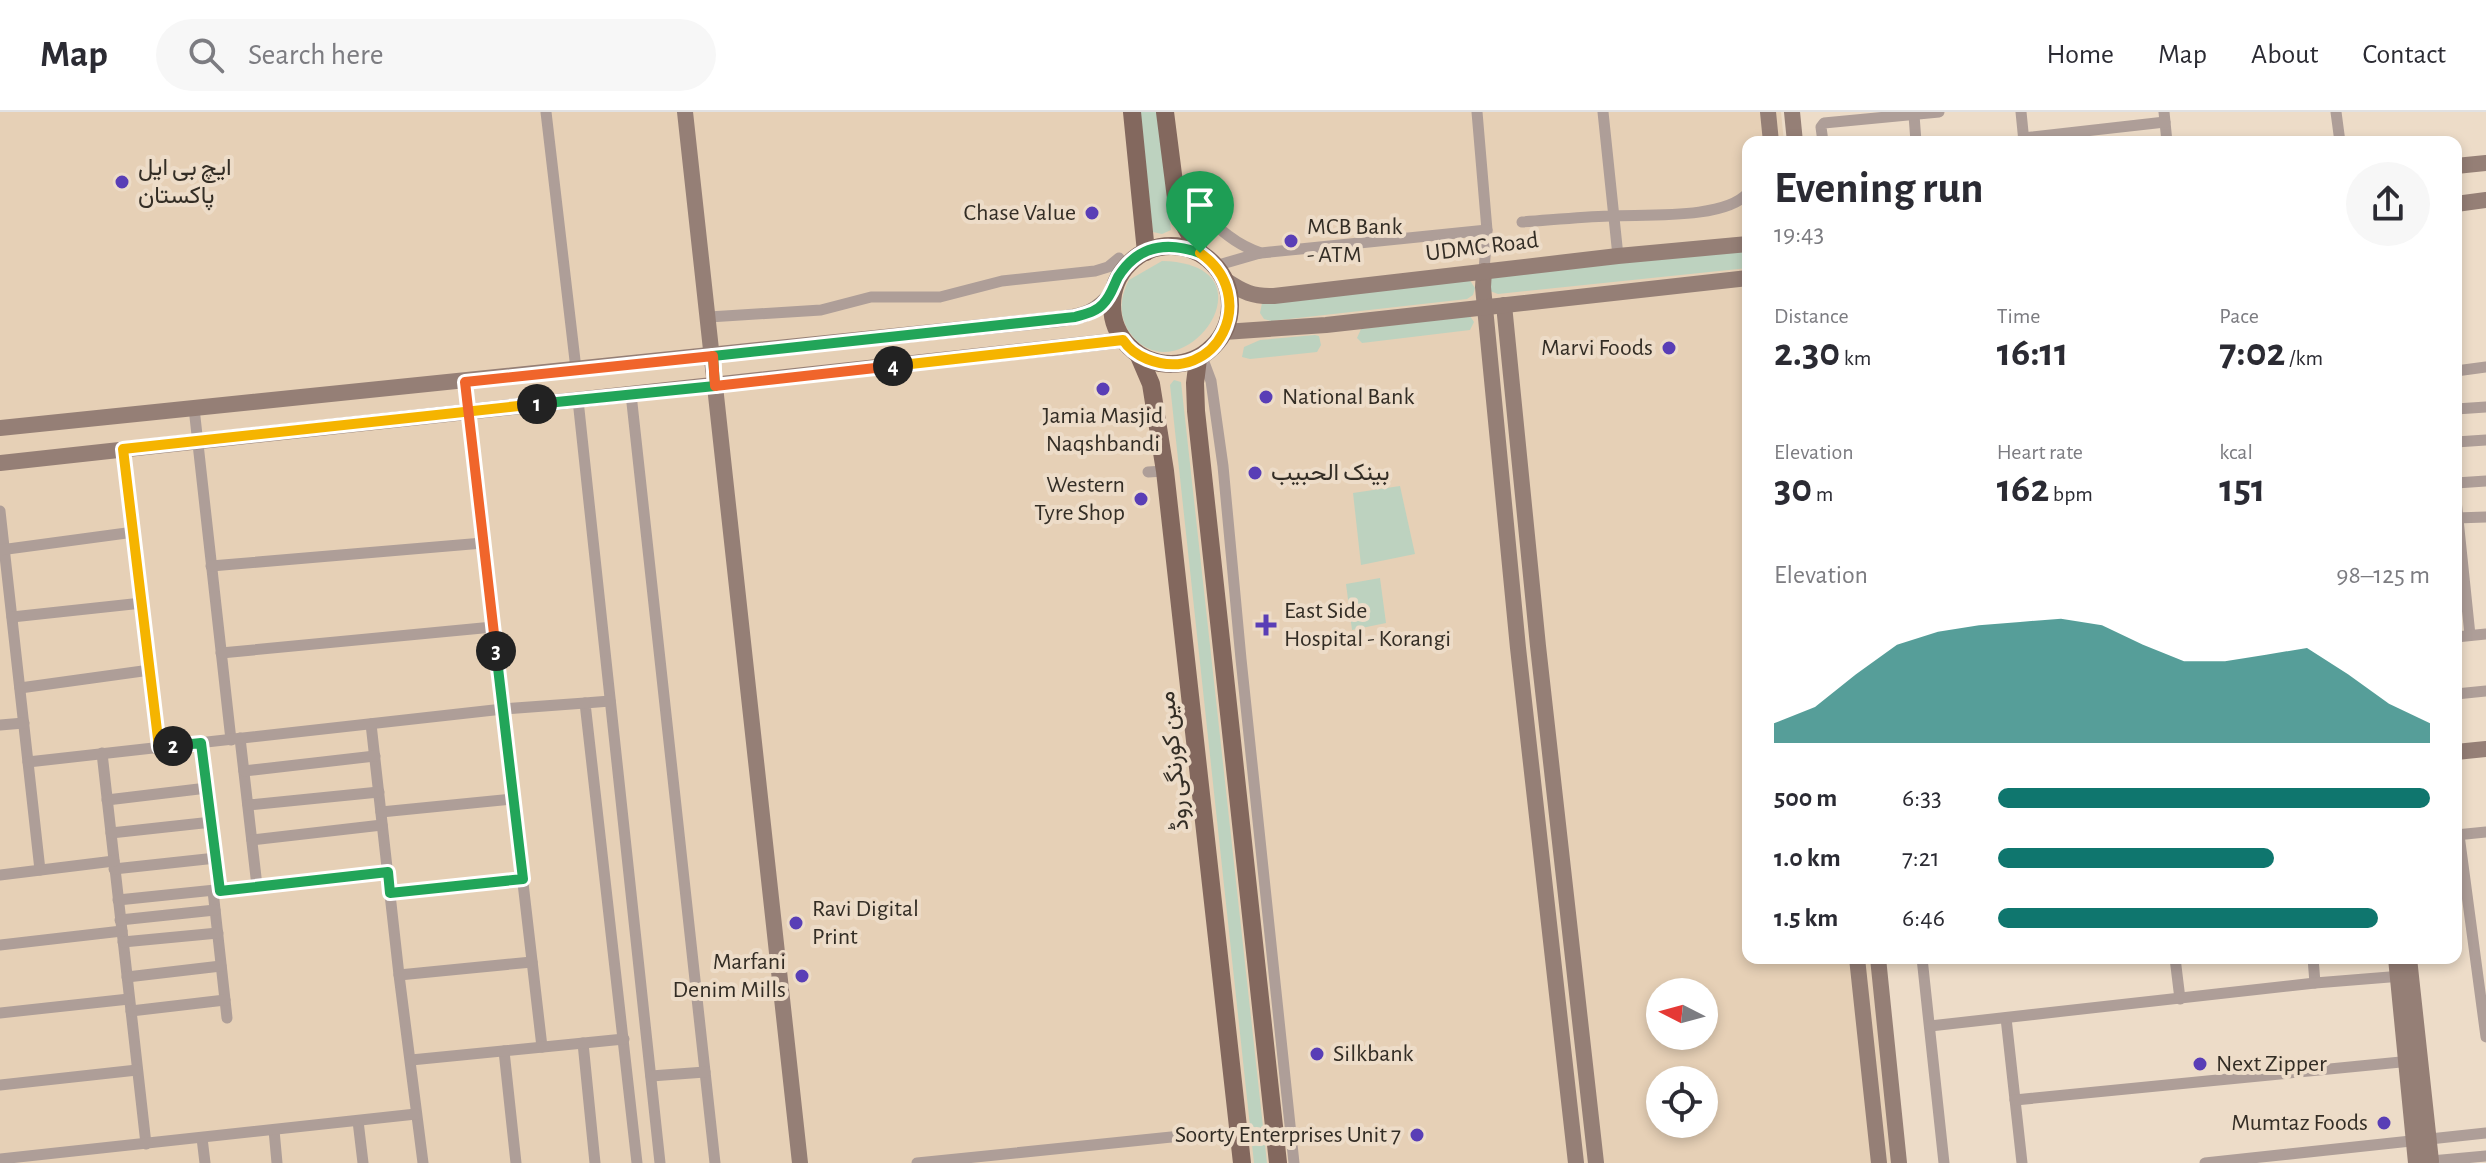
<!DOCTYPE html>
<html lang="en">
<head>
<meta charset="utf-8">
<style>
  :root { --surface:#fff; --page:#f7f7f7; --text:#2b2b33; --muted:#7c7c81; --line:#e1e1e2; --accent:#0f766e }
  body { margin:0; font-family:"Alegreya Sans",Vazirmatn,sans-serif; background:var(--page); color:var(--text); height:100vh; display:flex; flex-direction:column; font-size:30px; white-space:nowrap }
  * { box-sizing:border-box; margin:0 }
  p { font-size:26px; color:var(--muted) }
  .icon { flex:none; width:44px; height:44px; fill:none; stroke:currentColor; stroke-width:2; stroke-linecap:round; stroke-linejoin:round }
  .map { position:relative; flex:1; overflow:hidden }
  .drawer { position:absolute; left:1742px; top:24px; width:720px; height:828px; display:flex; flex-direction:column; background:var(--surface); border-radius:16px; box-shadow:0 4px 12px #0003 }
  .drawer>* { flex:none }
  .needle { width:52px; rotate:276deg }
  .tools { position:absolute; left:1646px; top:866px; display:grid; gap:16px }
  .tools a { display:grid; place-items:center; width:72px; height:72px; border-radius:50%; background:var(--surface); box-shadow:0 4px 12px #0003; font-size:40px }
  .pin { position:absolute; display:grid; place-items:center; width:68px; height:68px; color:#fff; margin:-82px -34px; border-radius:50% 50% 50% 0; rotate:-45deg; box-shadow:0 0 8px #0007 }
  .pin .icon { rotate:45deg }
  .km { position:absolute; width:40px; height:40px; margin:-20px; border-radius:50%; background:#222; color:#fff; font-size:22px; line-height:40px; text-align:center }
  .round { display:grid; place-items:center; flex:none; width:84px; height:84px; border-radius:42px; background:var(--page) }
  .headline { display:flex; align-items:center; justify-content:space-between; height:136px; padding:0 32px }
  h1 { font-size:44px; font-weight:700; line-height:60px }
  .figures { display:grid; grid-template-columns:repeat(3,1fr); gap:12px; height:136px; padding:8px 32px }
  .figures div { display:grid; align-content:center }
  .figures b { font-size:40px; font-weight:700 }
  .figures small { font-size:22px; font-weight:400 }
  .figures p { font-size:22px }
  .chart { height:224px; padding:16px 32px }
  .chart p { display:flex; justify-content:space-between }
  .chart svg { width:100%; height:144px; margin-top:8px; fill:var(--accent); opacity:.7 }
  ul { padding:0 32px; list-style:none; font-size:26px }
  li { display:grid; grid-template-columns:128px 96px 1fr; align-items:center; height:60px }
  li i { height:20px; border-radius:10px; background:var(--accent) }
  header { display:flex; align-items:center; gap:48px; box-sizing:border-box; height:112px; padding:0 40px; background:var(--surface); border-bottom:2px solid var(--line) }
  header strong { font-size:38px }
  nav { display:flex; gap:44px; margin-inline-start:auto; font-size:28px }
  .search { width:560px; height:72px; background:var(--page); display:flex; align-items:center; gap:20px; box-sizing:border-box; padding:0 28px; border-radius:44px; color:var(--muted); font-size:30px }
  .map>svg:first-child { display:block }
</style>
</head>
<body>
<header>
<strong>Map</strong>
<div class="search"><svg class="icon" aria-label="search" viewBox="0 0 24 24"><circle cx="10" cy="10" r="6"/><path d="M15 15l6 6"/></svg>Search here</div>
<nav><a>Home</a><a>Map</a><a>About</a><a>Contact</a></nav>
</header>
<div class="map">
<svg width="2486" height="1051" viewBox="0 0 2486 1051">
  <rect width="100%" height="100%" fill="#eddcc8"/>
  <path fill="#e6d0b6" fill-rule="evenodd" d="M0,0H1781L1784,30H1748V846H1873L1896,1051H0ZM1660,880H1704V924H1660ZM1660,968H1704V1012H1660Z"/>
  <g fill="#bdd2bf">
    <path d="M1139,0H1157L1171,118L1162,122L1153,120Z"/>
    <path d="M1748,137V156L1498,182L1490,179L1489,169L1493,165Z"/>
    <path d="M1162,149C1282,152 1180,289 1130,221C1118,204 1120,185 1129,168Z"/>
    <path d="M1469,167L1475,176L1473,183L1467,187L1271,209L1264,207L1260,201L1262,191Z"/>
    <path d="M1470,204L1474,210L1470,218L1362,231L1357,226L1361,217Z"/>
    <path d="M1315,223L1319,224L1321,233L1317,240L1250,247L1242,245L1244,235L1260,228Z"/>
    <path d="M1174,268L1181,270L1267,1051H1254L1170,273Z"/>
    <path d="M1400,374L1415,442L1361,453L1353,381Z"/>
    <path d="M1380,466L1386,511L1352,518L1346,472Z"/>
  </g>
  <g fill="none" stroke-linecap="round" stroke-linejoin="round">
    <g stroke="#ae9e98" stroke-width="11">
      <path d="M546,0L576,257"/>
      <path d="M1477,0L1487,118L1484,159"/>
      <path d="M1603,0L1618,144"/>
      <path d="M2021,0L2024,30"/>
      <path d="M2164,0L2167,30"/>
      <path d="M2336,0L2340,30"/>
      <path d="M1914,3L1916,30"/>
      <path d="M2023,26L2165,10"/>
      <path d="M1823,30L1821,15L1824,11L1939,0"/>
      <path d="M1201,99C1219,117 1236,133 1261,141L1487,118"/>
      <path d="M1522,110C1551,108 1580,105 1610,104C1644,102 1724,108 1748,81"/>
      <path d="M1215,154L1260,141"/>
      <path d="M1113,180L1119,147"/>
      <path d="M709,205L821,198L871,185H940L1002,169L1095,159L1108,155L1119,146"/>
      <path d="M1202,245L1211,269L1223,354L1241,547L1294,1051"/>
      <path d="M2456,259L2486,255"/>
      <path d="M465,270L542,935"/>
      <path d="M631,282L715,1051"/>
      <path d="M578,288L660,1051"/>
      <path d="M194,296L231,628"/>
      <path d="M2456,297L2486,295"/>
      <path d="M2456,330L2486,328"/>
      <path d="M123,337L159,635"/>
      <path d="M1148,360L1165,359"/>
      <path d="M2456,371L2486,369"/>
      <path d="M2456,388L2470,523"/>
      <path d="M0,399L40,758"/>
      <path d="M2456,406L2486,405"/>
      <path d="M0,438L134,420"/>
      <path d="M211,454L483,431"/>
      <path d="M12,505L142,491"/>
      <path d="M2456,525L2486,522"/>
      <path d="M221,541L493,515"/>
      <path d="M20,576L150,558"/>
      <path d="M2456,582L2486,579"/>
      <path d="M610,589L585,591L637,1051"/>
      <path d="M371,612L399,863L423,1051"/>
      <path d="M0,613L24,611"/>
      <path d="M240,626L257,774"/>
      <path d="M201,631L220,779"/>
      <path d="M102,641L146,1032"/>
      <path d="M28,650L503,597L585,591"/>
      <path d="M244,659L375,644"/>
      <path d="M107,688L207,676"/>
      <path d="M248,693L379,680"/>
      <path d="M381,700L513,687"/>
      <path d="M111,721L212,710"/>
      <path d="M2456,723L2486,720"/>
      <path d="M2459,723L2486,925"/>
      <path d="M252,728L382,713"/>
      <path d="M114,757L216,746"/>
      <path d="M0,763L114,749"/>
      <path d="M213,779L227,906"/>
      <path d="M390,781L523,767"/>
      <path d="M118,788L388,760"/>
      <path d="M120,808L215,798"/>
      <path d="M123,830L218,821"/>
      <path d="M0,833L122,819"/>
      <path d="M1922,846L1944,1051"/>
      <path d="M2175,846L2180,887"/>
      <path d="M2313,846L2315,871"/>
      <path d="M399,863L532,850"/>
      <path d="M127,865L221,854"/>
      <path d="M131,899L225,888"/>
      <path d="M0,901L129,887"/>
      <path d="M2006,906L2022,1051"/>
      <path d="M1930,914L2315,871L2402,864"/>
      <path d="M583,931L595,1051"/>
      <path d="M504,939L516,1051"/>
      <path d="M411,948L624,927"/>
      <path d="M651,964L705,960"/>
      <path d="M0,973L137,958"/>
      <path d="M2015,988L2411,949"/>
      <path d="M358,1009L363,1051"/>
      <path d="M274,1018L277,1051"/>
      <path d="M202,1026L205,1051"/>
      <path d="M0,1047L416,1002"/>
      <path d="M2431,1049L2486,1044"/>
      <path d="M917,1051L1191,1023"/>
      <path d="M2205,1051L2486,1021"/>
    </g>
    <g stroke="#957f76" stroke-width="16">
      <path d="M685,0L800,1051"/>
      <path d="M1768,0L1771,30"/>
      <path d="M1792,0L1795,30"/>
      <path d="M2456,54L2486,51"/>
      <path d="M2456,92L2486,88"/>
      <path d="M1484,159L1483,175L1518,536L1576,1051"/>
      <path d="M1225,168C1243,180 1253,185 1274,184L1618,144L1748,132"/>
      <path d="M1504,193L1538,534L1596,1051"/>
      <path d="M1224,220L1326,213L1748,166"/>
      <path d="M0,316L1059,207C1084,204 1096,201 1113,180"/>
      <path d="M0,351L1123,228"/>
      <path d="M2456,640L2486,637"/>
      <path d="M1857,846L1879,1051"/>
      <path d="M1878,846L1899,1051"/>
      <path d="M2396,846L2416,1051L2431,1049L2409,846"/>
    </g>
    <g stroke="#83685e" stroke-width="18">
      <path d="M1132,0L1146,140"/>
      <path d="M1165,0L1176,86L1181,107L1200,141"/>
      <circle cx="1171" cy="193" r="59"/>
      <path d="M1139,244L1151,272L1165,359L1242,1051"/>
      <path d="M1198,247L1195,271L1196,299L1278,1051"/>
    </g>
  </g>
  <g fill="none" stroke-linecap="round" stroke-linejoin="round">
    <defs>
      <path id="split-1" d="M537,292L715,274L713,244L1075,205C1085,202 1096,200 1103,192C1111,184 1113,175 1118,165C1138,133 1167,129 1200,141"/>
      <path id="split-2" d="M173,634L159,635L123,337L537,292"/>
      <path id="split-3" d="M173,634L201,631L220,779L388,760L390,781L523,767L496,539"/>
      <path id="split-4" d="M496,539L465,270L713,244L715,274L893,254"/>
      <path id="split-5" d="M893,254L1123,228C1129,237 1137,243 1147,247C1217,275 1262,184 1200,141"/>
    </defs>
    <use href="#split-1" stroke="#fff" stroke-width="16"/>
    <use href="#split-2" stroke="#fff" stroke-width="16"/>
    <use href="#split-3" stroke="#fff" stroke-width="16"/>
    <use href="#split-4" stroke="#fff" stroke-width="16"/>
    <use href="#split-5" stroke="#fff" stroke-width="16"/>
    <use href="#split-1" stroke="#22a559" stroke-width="10"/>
    <use href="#split-2" stroke="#f5b400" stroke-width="10"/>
    <use href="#split-3" stroke="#22a559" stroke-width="10"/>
    <use href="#split-4" stroke="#f0652b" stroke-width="10"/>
    <use href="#split-5" stroke="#f5b400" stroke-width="10"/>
  </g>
  <g fill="#593eb6" stroke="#eddcc8" stroke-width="3">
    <circle cx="122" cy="70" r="8"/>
    <circle cx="1092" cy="101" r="8"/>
    <circle cx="1291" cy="129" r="8"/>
    <circle cx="1669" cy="236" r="8"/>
    <circle cx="1103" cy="277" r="8"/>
    <circle cx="1266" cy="285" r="8"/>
    <circle cx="1255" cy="361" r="8"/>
    <circle cx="1141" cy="387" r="8"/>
    <path d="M1262 501h8v8h8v8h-8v8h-8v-8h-8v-8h8z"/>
    <circle cx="796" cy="811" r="8"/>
    <circle cx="802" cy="864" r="8"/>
    <circle cx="1317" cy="942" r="8"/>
    <circle cx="2200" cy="952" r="8"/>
    <circle cx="2384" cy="1011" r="8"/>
    <circle cx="1417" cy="1023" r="8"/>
  </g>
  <g text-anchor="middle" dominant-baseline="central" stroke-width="8" stroke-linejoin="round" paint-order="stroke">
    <g font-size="24" fill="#332d25" stroke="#eddcc8" text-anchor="start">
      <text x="138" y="56">ایچ بی ایل<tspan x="138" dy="28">پاکستان</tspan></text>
      <text x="1076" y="101" text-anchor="end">Chase Value</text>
      <text x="1307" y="115">MCB Bank<tspan x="1307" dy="28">- ATM</tspan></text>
      <text x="1653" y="236" text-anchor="end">Marvi Foods</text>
      <text x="1282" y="285">National Bank</text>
      <text x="1103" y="304" text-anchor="middle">Jamia Masjid<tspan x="1103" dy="28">Naqshbandi</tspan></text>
      <text x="1271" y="361">بينک الحبيب</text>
      <text x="1125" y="373" text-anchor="end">Western<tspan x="1125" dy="28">Tyre Shop</tspan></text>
      <text x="1284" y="499">East Side<tspan x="1284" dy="28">Hospital - Korangi</tspan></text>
      <text x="812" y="797">Ravi Digital<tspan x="812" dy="28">Print</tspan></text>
      <text x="786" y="850" text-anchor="end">Marfani<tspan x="786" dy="28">Denim Mills</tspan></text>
      <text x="1333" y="942">Silkbank</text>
      <text x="2216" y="952">Next Zipper</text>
      <text x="2368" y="1011" text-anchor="end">Mumtaz Foods</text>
      <text x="1401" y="1023" text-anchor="end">Soorty Enterprises Unit 7</text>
    </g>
    <g font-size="24" fill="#332d25" stroke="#eddcc8">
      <text transform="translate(1482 135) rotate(-7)">UDMC Road</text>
      <text transform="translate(1174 649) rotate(-96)">مین کورنگی روڈ</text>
    </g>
  </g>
</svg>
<div class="tools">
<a><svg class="needle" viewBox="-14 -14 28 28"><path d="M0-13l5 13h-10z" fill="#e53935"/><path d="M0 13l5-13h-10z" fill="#7c7c81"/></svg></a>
<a><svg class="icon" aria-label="locate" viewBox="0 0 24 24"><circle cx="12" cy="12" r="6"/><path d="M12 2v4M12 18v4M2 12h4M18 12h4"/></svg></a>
</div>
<div class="pin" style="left:1200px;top:141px;background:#1e9e55"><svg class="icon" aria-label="arrive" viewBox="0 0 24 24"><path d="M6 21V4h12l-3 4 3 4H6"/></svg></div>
<b class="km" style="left:537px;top:292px">1</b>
<b class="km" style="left:173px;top:634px">2</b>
<b class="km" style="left:496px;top:539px">3</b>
<b class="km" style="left:893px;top:254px">4</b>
<section class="drawer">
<div class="headline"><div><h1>Evening run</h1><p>19:43</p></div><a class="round"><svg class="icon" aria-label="share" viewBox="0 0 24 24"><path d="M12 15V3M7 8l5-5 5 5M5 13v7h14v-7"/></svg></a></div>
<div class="figures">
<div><p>Distance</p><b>2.30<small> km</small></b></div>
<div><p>Time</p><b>16:11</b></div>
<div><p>Pace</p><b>7:02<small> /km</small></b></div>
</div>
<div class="figures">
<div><p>Elevation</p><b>30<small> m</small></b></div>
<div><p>Heart rate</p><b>162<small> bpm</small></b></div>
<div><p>kcal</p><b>151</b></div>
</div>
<div class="chart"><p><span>Elevation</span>98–125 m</p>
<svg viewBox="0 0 160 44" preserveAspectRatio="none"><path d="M0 44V38L10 33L20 23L30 14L40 10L50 8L60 7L70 6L80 8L90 14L100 19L110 19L120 17L130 15L140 23L150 32L160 38V44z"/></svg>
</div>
<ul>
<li><b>500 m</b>6:33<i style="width:100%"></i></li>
<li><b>1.0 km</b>7:21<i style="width:64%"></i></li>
<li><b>1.5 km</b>6:46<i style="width:88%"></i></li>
</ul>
</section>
</div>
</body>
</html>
